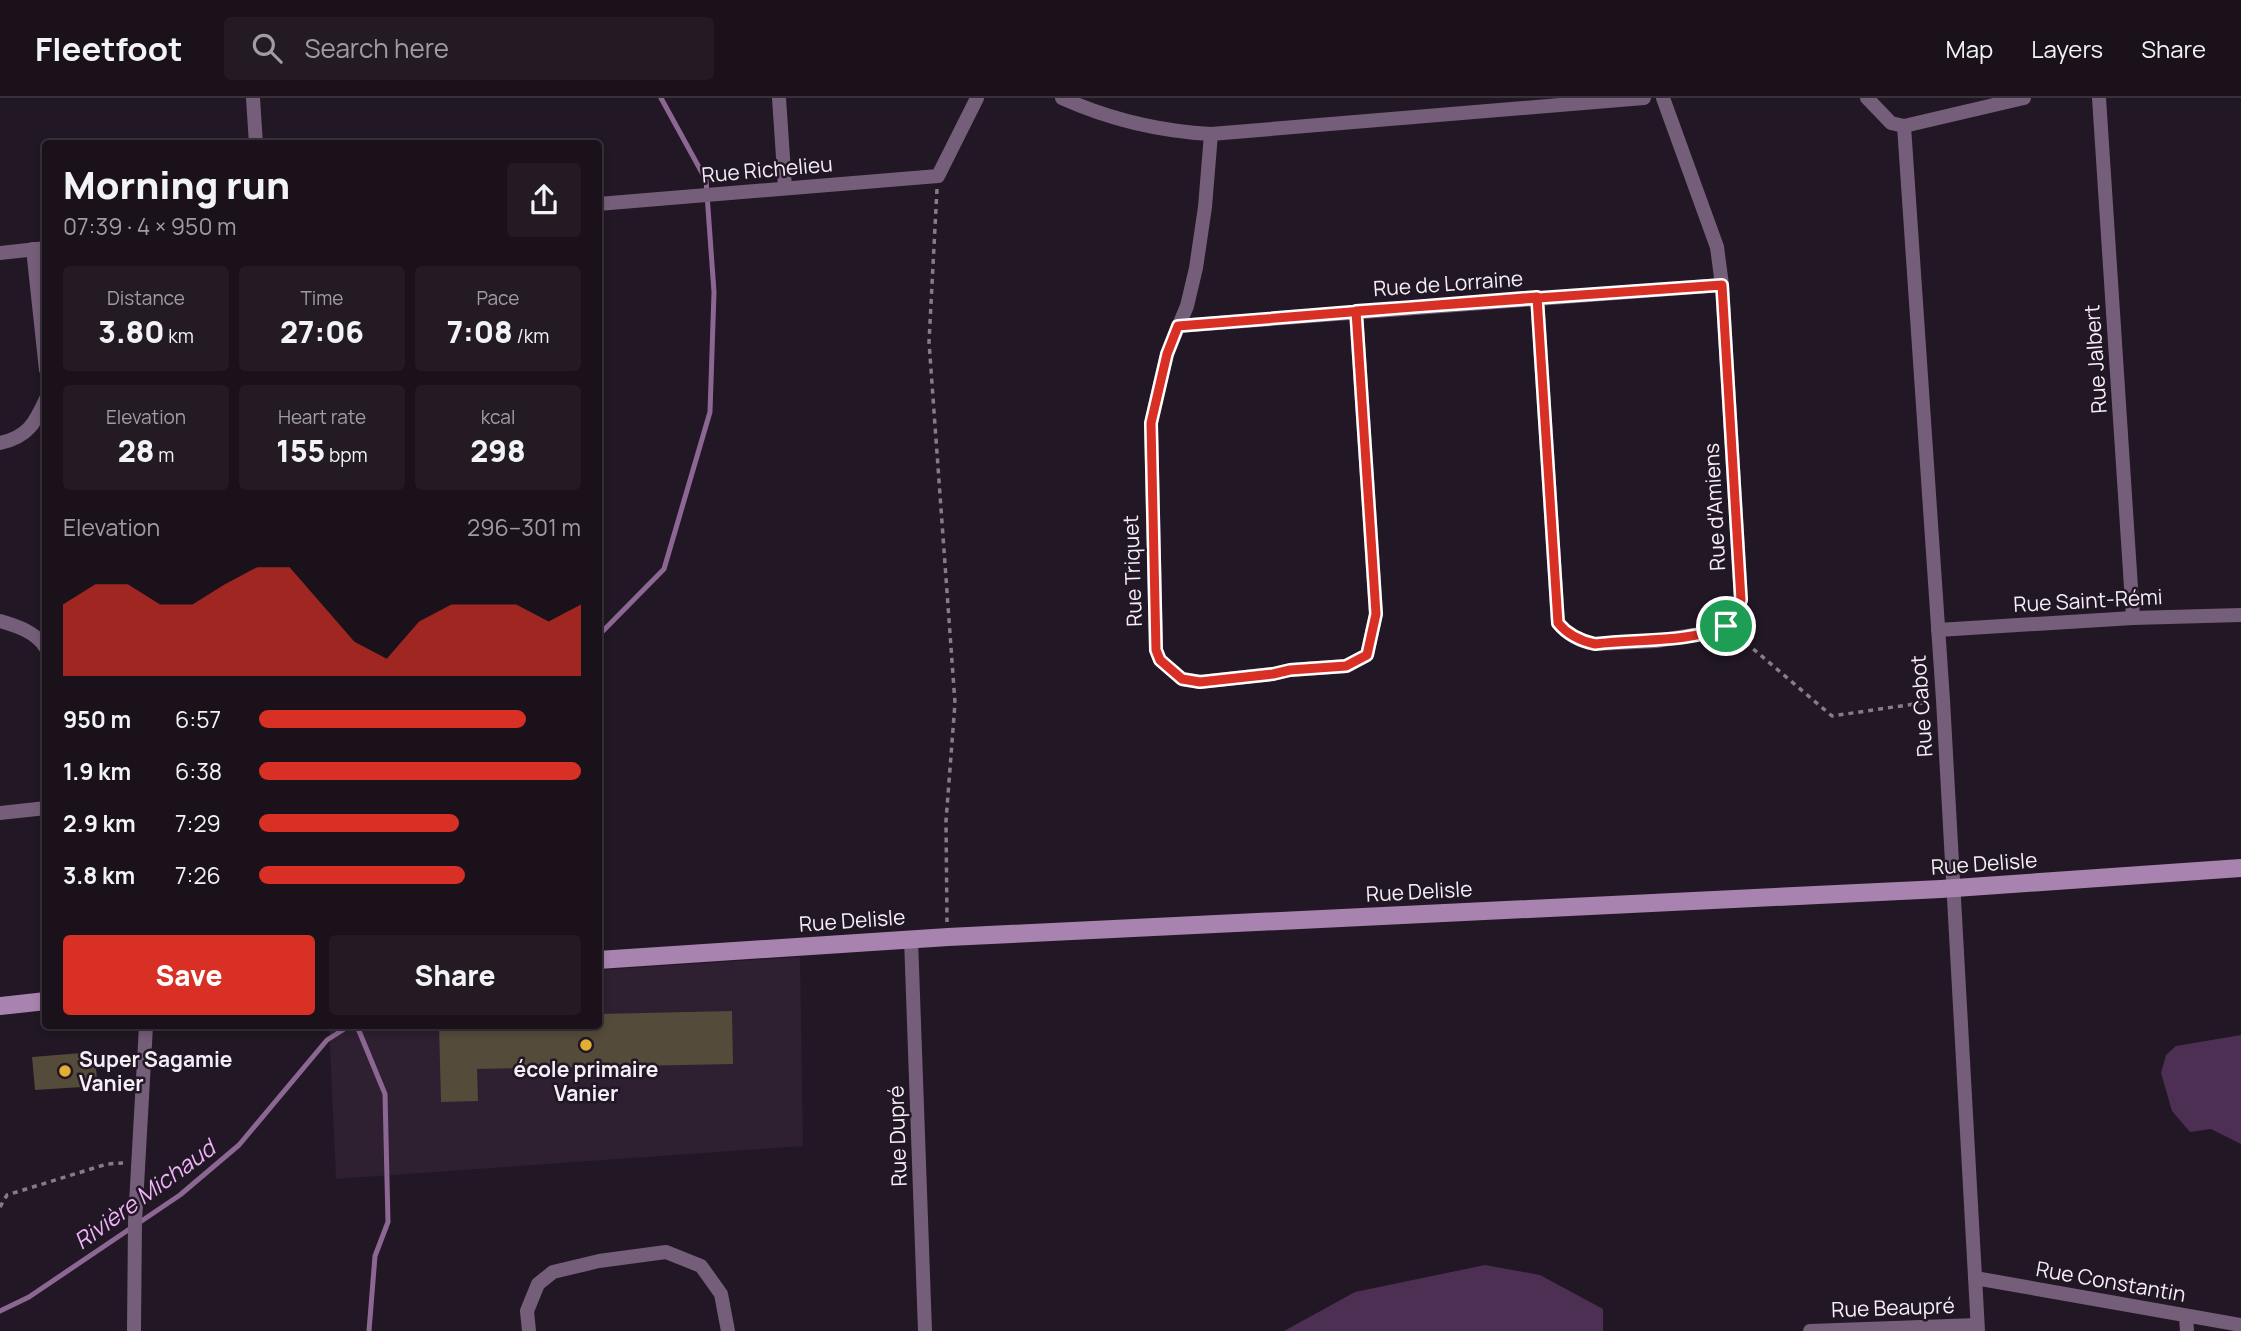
<!DOCTYPE html>
<html lang="en">
<head>
<meta charset="utf-8">
<style>
  :root { --surface:#1a111b; --page:#231a24; --text:#f1f3f6; --muted:#9f9da3; --line:#38313a; --accent:#d93025 }
  body { margin:0; font-family:Manrope,sans-serif; background:var(--page); color:var(--text); height:100vh; display:flex; flex-direction:column; font-size:26px; white-space:nowrap }
  * { box-sizing:border-box; margin:0 }
  p { font-size:23px; color:var(--muted) }
  .icon { flex:none; width:38px; height:38px; fill:none; stroke:currentColor; stroke-width:2; stroke-linecap:round; stroke-linejoin:round }
  .map { position:relative; flex:1; overflow:hidden }
  .panel { position:absolute; left:42px; top:42px; width:560px; height:889px; display:flex; flex-direction:column; background:var(--surface); border-radius:7px; box-shadow:0 4px 10px #0003,0 0 0 2px var(--line) }
  .panel>* { flex:none }
  .pin { position:absolute; display:grid; place-items:center; width:60px; height:60px; color:#fff; margin:-30px; border:4px solid #fff; border-radius:50%; box-shadow:0 2px 7px #0007 }
  .round { display:grid; place-items:center; flex:none; width:74px; height:74px; border-radius:7px; background:var(--page) }
  .summary { display:flex; align-items:center; justify-content:space-between; height:119px; padding:0 21px }
  h1 { font-size:38px; font-weight:800; line-height:52px }
  .metrics { display:grid; grid-template-columns:repeat(3,1fr); gap:10px; height:119px; padding:7px 21px }
  .metrics div { display:grid; align-content:center; border-radius:7px; background:var(--page); text-align:center }
  .metrics b { font-size:30px; font-weight:800 }
  .metrics small { font-size:19px; font-weight:400 }
  .metrics p { font-size:19px }
  .chart { height:196px; padding:14px 21px }
  .chart p { display:flex; justify-content:space-between }
  .chart svg { width:100%; height:126px; margin-top:7px; fill:var(--accent); opacity:.7 }
  .button { display:flex; gap:14px; margin-top:auto; padding:14px 21px }
  .button a { flex:1; height:80px; border-radius:7px; background:var(--accent); color:#fff; font-size:28px; font-weight:800; line-height:80px; text-align:center }
  .button a+a { background:var(--page); color:var(--text) }
  ul { padding:0 21px; list-style:none; font-size:23px }
  li { display:grid; grid-template-columns:112px 84px 1fr; align-items:center; height:52px }
  li i { height:18px; border-radius:9px; background:var(--accent) }
  header { display:flex; align-items:center; gap:42px; box-sizing:border-box; height:98px; padding:0 35px; background:var(--surface); border-bottom:2px solid var(--line) }
  header strong { font-size:33px }
  nav { display:flex; gap:38px; margin-inline-start:auto; font-size:24px }
  .search { width:490px; height:63px; background:var(--page); display:flex; align-items:center; gap:18px; box-sizing:border-box; padding:0 24px; border-radius:7px; color:var(--muted); font-size:26px }
  .map>svg:first-child { display:block }
</style>
</head>
<body>
<header>
<strong>Fleetfoot</strong>
<div class="search"><svg class="icon" aria-label="search" viewBox="0 0 24 24"><circle cx="10" cy="10" r="6"/><path d="M15 15l6 6"/></svg>Search here</div>
<nav><a>Map</a><a>Layers</a><a>Share</a></nav>
</header>
<div class="map">
<svg width="2241" height="1233" viewBox="0 0 2241 1233">
  <rect width="100%" height="100%" fill="#221724"/>
  <path fill="#2e1f31" d="M800,859L803,1048L336,1081L329,928H598L599,872Z"/>
  <g fill="#4c2f52">
    <path d="M2241,937V1046L2211,1031L2190,1034L2172,1013L2161,975L2166,957L2176,948Z"/>
    <path d="M1485,1167L1540,1177L1603,1211V1233H1284L1355,1194Z"/>
  </g>
  <g fill="none" stroke-linecap="round" stroke-linejoin="round">
    <g stroke="#8d6794" stroke-width="5">
      <path d="M598,538L664,471L710,314L714,194L706,82L661,0"/>
      <path d="M357,928L385,996L388,1124L375,1158L369,1233"/>
      <path d="M0,1213L29,1199L180,1097L239,1047L327,942L349,928"/>
    </g>
  </g>
  <g fill="#544b3a">
    <path d="M732,913L733,966L477,971L478,1003L441,1004L439,928H598V916Z"/>
    <path d="M94,954L98,988L35,992L32,959Z"/>
  </g>
  <g fill="none" stroke-linecap="round" stroke-linejoin="round">
    <g stroke="#867c87" stroke-width="3.5" stroke-dasharray="5 5" stroke-linecap="butt">
      <path d="M937,91L929,244L955,605L946,723L947,824"/>
      <path d="M1738,538L1832,618L1928,604"/>
      <path d="M0,1109L7,1097L107,1066L123,1065"/>
    </g>
    <g stroke="#755e79" stroke-width="14">
      <path d="M253,0L256,46"/>
      <path d="M779,0L785,89"/>
      <path d="M1062,0C1111,22 1158,33 1211,36L1644,0"/>
      <path d="M1867,0L1891,25L1904,28L2024,0"/>
      <path d="M2099,0L2133,520"/>
      <path d="M1904,28L1943,602L1978,1233"/>
      <path d="M1211,36L1205,109L1196,170L1187,208L1167,256L1151,325L1156,552L1160,562L1182,581L1200,584L1273,576L1290,572L1347,568L1367,557L1376,516L1356,213"/>
      <path d="M598,106L938,78L977,0"/>
      <path d="M33,151L46,272"/>
      <path d="M0,155L46,150"/>
      <path d="M1537,199L1558,525C1567,536 1581,544 1595,546L1656,543L1712,534L1731,526L1741,502L1722,187L1717,149L1663,0"/>
      <path d="M1178,228L1722,187"/>
      <path d="M0,345C28,339 35,325 46,301"/>
      <path d="M0,523C17,528 36,534 46,550"/>
      <path d="M1938,532L2133,520L2241,517"/>
      <path d="M0,715L46,710"/>
      <path d="M911,841L925,1233"/>
      <path d="M1975,1180L2241,1227"/>
      <path d="M2186,1218L2187,1233"/>
      <path d="M134,1233L135,1123L146,928"/>
      <path d="M529,1233L527,1213L538,1186L553,1174L599,1163L666,1154L701,1168L721,1196L728,1233"/>
      <path d="M1810,1233L1977,1227"/>
    </g>
    <g stroke="#a883af" stroke-width="18">
      <path d="M598,862L948,839L1941,791L2241,770"/>
      <path d="M0,908L46,903"/>
    </g>
  </g>
  <g fill="none" stroke-linecap="round" stroke-linejoin="round">
    <defs>
      <path id="route" d="M1726,528C1685,546 1638,540 1595,546C1581,543 1567,536 1558,525L1537,199L1178,228L1167,256L1151,325L1156,552L1160,562L1182,581L1200,584L1273,576L1290,572L1346,568L1367,557L1376,516L1356,213C1478,204 1600,195 1722,187L1741,502L1731,526L1726,528"/>
    </defs>
    <use href="#route" stroke="#fff" stroke-width="14"/>
    <use href="#route" stroke="#d93025" stroke-width="9"/>
  </g>
  <g fill="#e1af34" stroke="#221724" stroke-width="2.5">
    <circle cx="586" cy="947" r="7"/>
    <circle cx="65" cy="973" r="7"/>
  </g>
  <g text-anchor="middle" dominant-baseline="central" stroke-width="5" stroke-linejoin="round" paint-order="stroke">
    <g font-size="21" fill="#f6eef7" stroke="#221724">
      <text transform="translate(767 71) rotate(-5)">Rue Richelieu</text>
      <text transform="translate(1448 185) rotate(-4)">Rue de Lorraine</text>
      <text transform="translate(2095 261) rotate(-94)">Rue Jalbert</text>
      <text transform="translate(1714 409) rotate(-93)">Rue d'Amiens</text>
      <text transform="translate(1132 473) rotate(-92)">Rue Triquet</text>
      <text transform="translate(2088 502) rotate(-3)">Rue Saint-Rémi</text>
      <text transform="translate(1921 608) rotate(-94)">Rue Cabot</text>
      <text transform="translate(1984 765) rotate(-4)">Rue Delisle</text>
      <text transform="translate(1419 793) rotate(-3)">Rue Delisle</text>
      <text transform="translate(852 822) rotate(-4)">Rue Delisle</text>
      <text transform="translate(897 1038) rotate(-92)">Rue Dupré</text>
      <text transform="translate(2111 1183) rotate(10)">Rue Constantin</text>
      <text transform="translate(1893 1209) rotate(-2)">Rue Beaupré</text>
    </g>
    <g font-size="21" font-weight="bold" fill="#f6eef7" stroke="#221724" text-anchor="start">
      <text x="79" y="961">Super Sagamie<tspan x="79" dy="24">Vanier</tspan></text>
      <text x="586" y="971" text-anchor="middle">école primaire<tspan x="586" dy="24">Vanier</tspan></text>
    </g>
    <g font-size="23" font-style="italic" fill="#efb3f9" stroke="#221724">
      <text transform="translate(144 1096) rotate(-36)">Rivière Michaud</text>
    </g>
  </g>
</svg>
<div class="pin" style="left:1726px;top:528px;background:#1e9e55"><svg class="icon" aria-label="arrive" viewBox="0 0 24 24"><path d="M6 21V4h12l-3 4 3 4H6"/></svg></div>
<section class="panel">
<div class="summary"><div><h1>Morning run</h1><p>07:39 · 4 × 950 m</p></div><a class="round"><svg class="icon" aria-label="share" viewBox="0 0 24 24"><path d="M12 15V3M7 8l5-5 5 5M5 13v7h14v-7"/></svg></a></div>
<div class="metrics">
<div><p>Distance</p><b>3.80<small> km</small></b></div>
<div><p>Time</p><b>27:06</b></div>
<div><p>Pace</p><b>7:08<small> /km</small></b></div>
</div>
<div class="metrics">
<div><p>Elevation</p><b>28<small> m</small></b></div>
<div><p>Heart rate</p><b>155<small> bpm</small></b></div>
<div><p>kcal</p><b>298</b></div>
</div>
<div class="chart"><p><span>Elevation</span>296–301 m</p>
<svg viewBox="0 0 160 44" preserveAspectRatio="none"><path d="M0 44V19L10 12L20 12L30 19L40 19L50 12L60 6L70 6L80 19L90 32L100 38L110 25L120 19L130 19L140 19L150 25L160 19V44z"/></svg>
</div>
<ul>
<li><b>950 m</b>6:57<i style="width:83%"></i></li>
<li><b>1.9 km</b>6:38<i style="width:100%"></i></li>
<li><b>2.9 km</b>7:29<i style="width:62%"></i></li>
<li><b>3.8 km</b>7:26<i style="width:64%"></i></li>
</ul>
<div class="button"><a>Save</a><a>Share</a></div>
</section>
</div>
</body>
</html>
